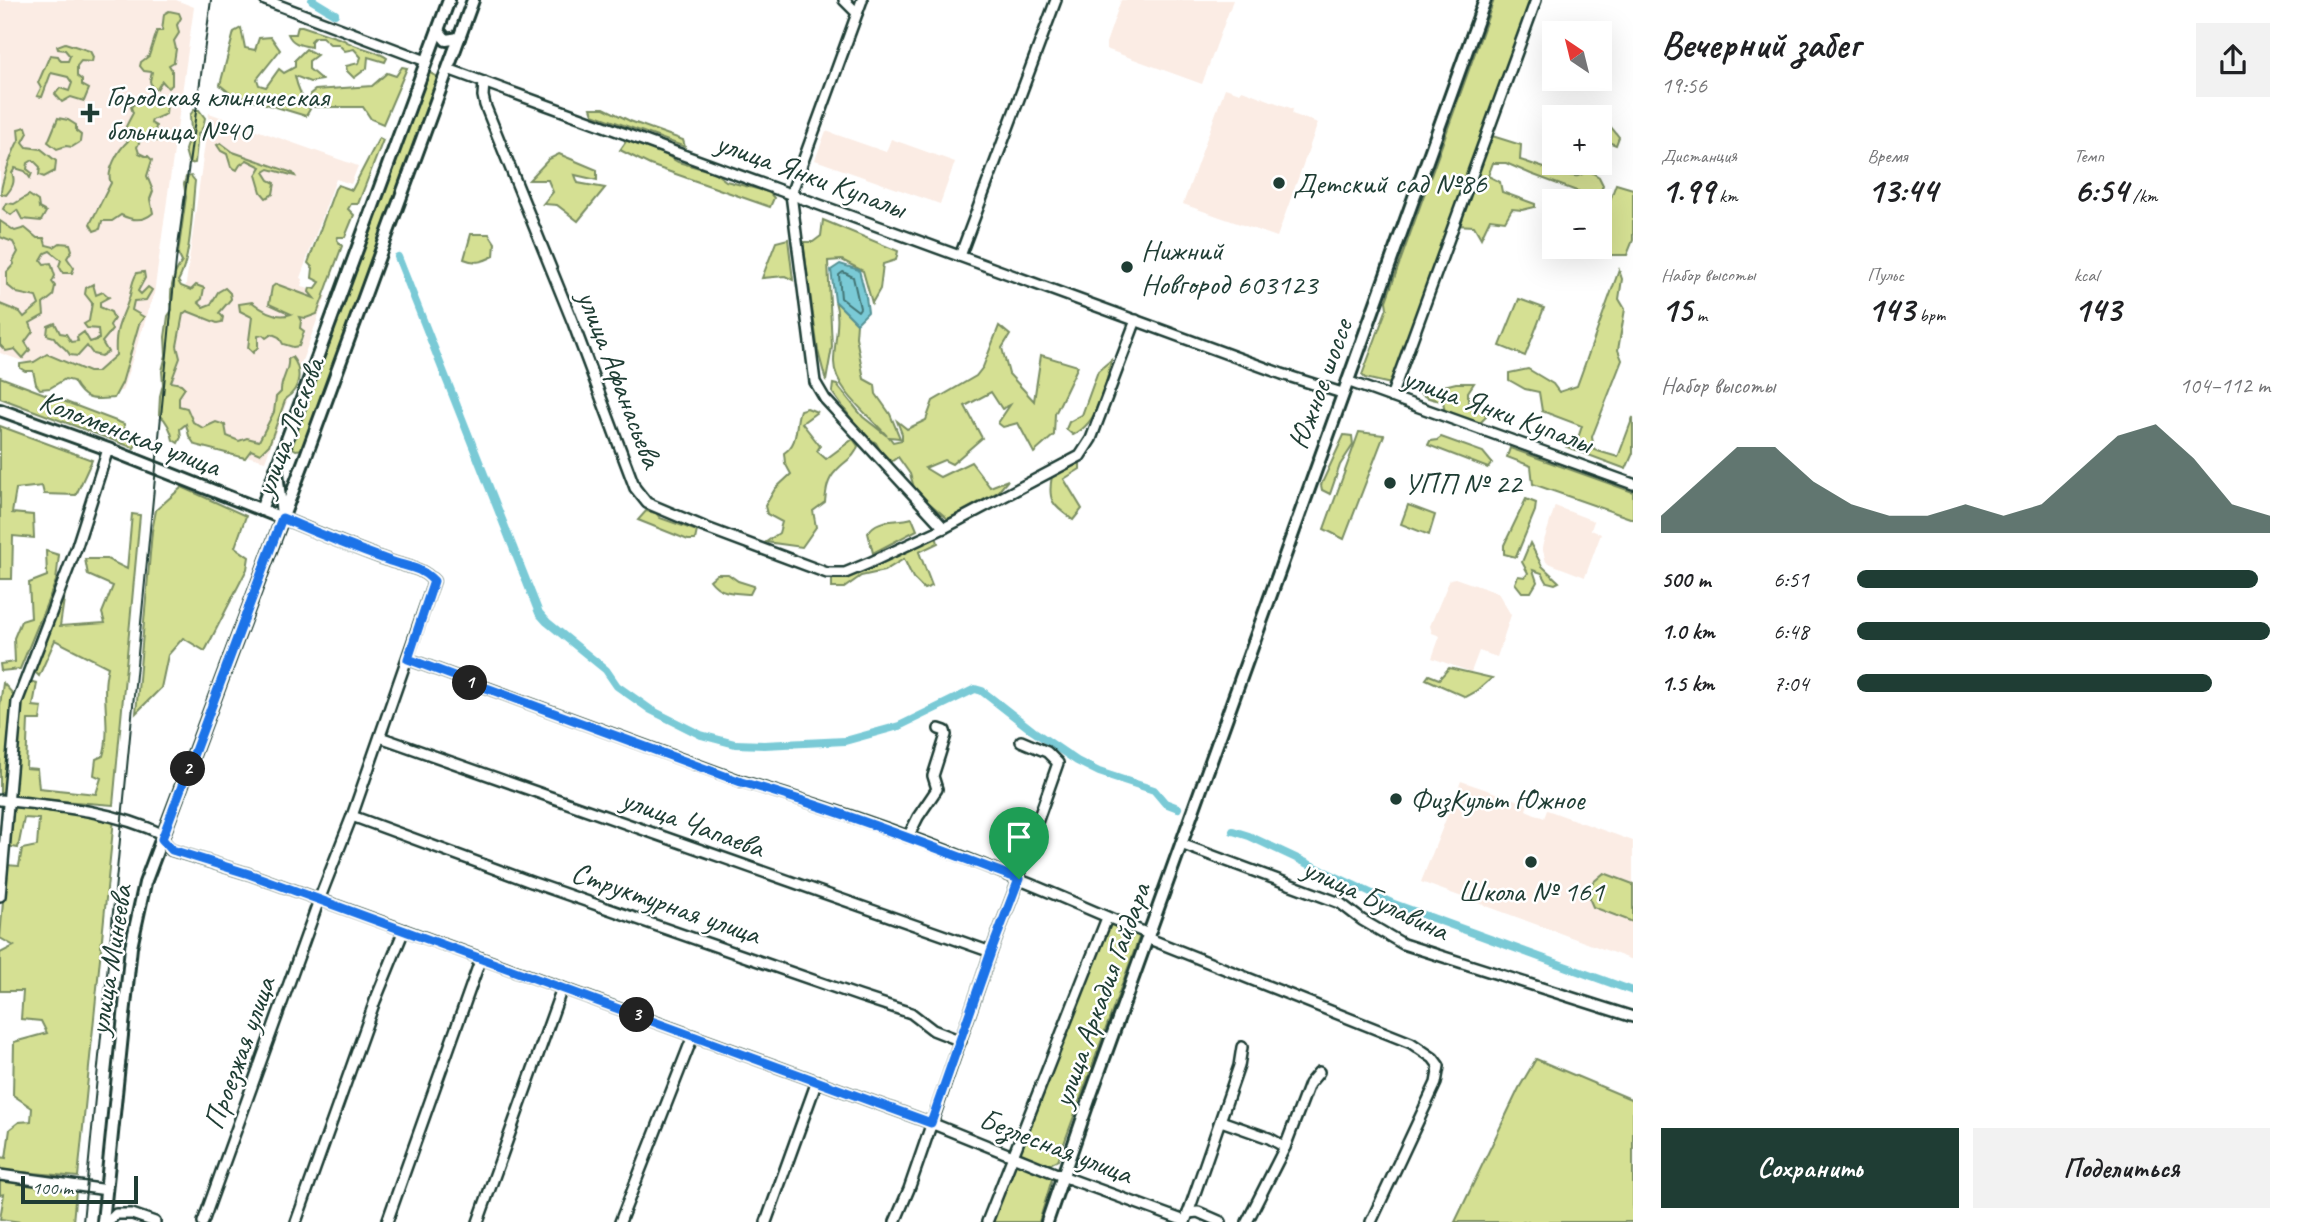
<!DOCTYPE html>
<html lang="ru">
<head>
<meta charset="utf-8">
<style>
  :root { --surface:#fff; --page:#f2f2f2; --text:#202124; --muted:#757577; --accent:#1f3d34 }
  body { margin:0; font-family:Caveat,sans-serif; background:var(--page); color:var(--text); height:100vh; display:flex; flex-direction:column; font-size:26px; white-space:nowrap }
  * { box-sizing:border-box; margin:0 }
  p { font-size:23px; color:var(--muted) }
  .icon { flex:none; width:38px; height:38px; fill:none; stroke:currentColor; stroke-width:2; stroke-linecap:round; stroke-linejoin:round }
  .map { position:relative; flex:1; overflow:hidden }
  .side { display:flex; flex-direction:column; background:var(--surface); width:665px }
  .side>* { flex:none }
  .needle { width:46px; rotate:325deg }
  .buttons { position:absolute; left:1542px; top:21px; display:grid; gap:14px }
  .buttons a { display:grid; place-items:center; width:70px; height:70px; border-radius:0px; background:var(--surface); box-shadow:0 7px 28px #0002; font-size:35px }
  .scale { position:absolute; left:21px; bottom:18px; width:117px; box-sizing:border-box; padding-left:7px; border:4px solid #1f3d34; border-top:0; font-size:19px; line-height:24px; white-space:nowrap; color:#1f3d34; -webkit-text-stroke:5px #fff; paint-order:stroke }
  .pin { position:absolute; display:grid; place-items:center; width:60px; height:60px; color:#fff; margin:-72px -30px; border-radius:50% 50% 50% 0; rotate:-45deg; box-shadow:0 0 7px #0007 }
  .pin .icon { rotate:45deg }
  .km { position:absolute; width:35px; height:35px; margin:-18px; border-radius:50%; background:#222; color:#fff; font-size:19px; line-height:35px; text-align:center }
  .round { display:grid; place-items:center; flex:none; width:74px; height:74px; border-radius:0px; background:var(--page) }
  .headline { display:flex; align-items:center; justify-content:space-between; height:119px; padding:0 28px }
  h1 { font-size:38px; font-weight:700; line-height:52px }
  .stats { display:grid; grid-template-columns:repeat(3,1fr); gap:10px; height:119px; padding:7px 28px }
  .stats div { display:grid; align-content:center }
  .stats b { font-size:35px; font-weight:700 }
  .stats small { font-size:19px; font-weight:400 }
  .stats p { font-size:19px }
  .chart { height:196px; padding:14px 28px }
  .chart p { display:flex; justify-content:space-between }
  .chart svg { width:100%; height:126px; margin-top:7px; fill:var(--accent); opacity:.7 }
  .action { display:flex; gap:14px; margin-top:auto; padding:14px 28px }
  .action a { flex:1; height:80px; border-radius:0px; background:var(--accent); color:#fff; font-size:28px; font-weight:700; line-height:80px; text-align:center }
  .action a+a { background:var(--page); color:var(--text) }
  ul { padding:0 28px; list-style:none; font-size:23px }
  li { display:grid; grid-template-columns:112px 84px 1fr; align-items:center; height:52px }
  li i { height:18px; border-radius:9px; background:var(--accent) }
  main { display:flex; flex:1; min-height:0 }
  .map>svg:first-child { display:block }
</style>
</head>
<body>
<main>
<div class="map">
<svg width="1633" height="1222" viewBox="0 0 1633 1222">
  <rect width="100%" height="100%" fill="#fff"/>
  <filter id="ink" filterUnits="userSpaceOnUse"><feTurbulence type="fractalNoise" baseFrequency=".0143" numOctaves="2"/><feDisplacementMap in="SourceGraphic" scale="14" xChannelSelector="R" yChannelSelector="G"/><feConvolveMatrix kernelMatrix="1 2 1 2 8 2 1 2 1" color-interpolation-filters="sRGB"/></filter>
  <g filter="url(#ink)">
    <g fill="#fbece4">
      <path d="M0,0H176L194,7L154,294L122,391L109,392L0,353Z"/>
      <path d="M1121,0H1233L1202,84L1106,49V43Z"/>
      <path d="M1225,88L1240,93L1242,90L1293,109L1292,114L1318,123L1277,237L1183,204Z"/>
      <path d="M209,113L358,166L351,184L336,179L300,278L303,279L301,286L326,296L265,461L196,442L200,430L167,424Z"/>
      <path d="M826,131L886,152L891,139L955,162L940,204L815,160Z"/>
      <path d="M1555,506L1594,521L1591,530L1601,534L1585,577L1546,562L1542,547Z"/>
      <path d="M1455,578L1498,593L1511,615L1497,657L1479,651L1471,672L1432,658L1440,636L1432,633L1430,626L1450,579Z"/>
      <path d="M1461,781L1528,804L1526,810L1544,818L1547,810L1633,841V960L1421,882Z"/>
    </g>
    <g fill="#d5e093" stroke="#7a8e64" stroke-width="2">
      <path d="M1494,0H1531L1391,384L1365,378L1362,375L1387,308L1386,301Z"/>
      <path d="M169,11L179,13L181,18L177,25L179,33L174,41L176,49L174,62L169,65L172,70V85L168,88L162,81L157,89L152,88L150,81L152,72L144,71L140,66L141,62L149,56L157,31H162L164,14Z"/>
      <path d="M298,26H302L344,40C352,47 374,49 387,58L385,62L368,57L367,68L354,78L347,71L346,66L359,63L361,57L354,49L345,51L338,44H330L322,37H315L311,41V47C301,45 292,44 288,34H296Z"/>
      <path d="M241,28L245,48L255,50L259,38L271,37L280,50L257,79L259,85L266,87L279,69L284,73L295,67V60L306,49L317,55L309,61V69L322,80L310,82L295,76C297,86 303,101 310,109L306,116L230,93L220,85L234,32Z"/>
      <path d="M65,43L90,51L93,57L92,62L81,61L77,66V76L82,80V85L89,89L84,101L71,97L62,102L55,94L60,88L69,91L72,83L68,77L51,73L42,97L37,96L41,88L38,83L50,55L58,56L61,61H68L70,56L65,50L58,49L57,46Z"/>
      <path d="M402,67L407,68L383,124L371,119L363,107H314L310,100V94L315,90L372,86L387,73L396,76Z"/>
      <path d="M430,73L436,76L437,83L303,449L296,450L290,446L425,75Z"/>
      <path d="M156,96L167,102L166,114L152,120L151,123L156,126L155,132L161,135L162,141H154L148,135L142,137L137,147L139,153L145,156H148L152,160L147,176L153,191L150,199L153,213C144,221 133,221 121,215L112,221H102L100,229L94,231L90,224L111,183C105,172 119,149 128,141L122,134L133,113L131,107L141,97L147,103L150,98Z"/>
      <path d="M591,108H604L630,121L683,140L685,147L593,114Z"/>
      <path d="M194,110H199L205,118L203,127L198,134L195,163L189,164L185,150L191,131L190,115Z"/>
      <path d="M1567,111C1595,113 1602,114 1619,137L1616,145L1600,139V117H1562Z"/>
      <path d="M58,118L68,120L76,125V131L81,135L80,142L72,147L66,146L57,149L48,142Z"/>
      <path d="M26,127L28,133L23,142L27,147L41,149L56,161L55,171L44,177L39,175L40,167L33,160L28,163L27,169L32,173L30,178L25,171L15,168L12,173C16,182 12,188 6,195L1,194C0,185 14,148 19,140L18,129Z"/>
      <path d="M1489,135L1521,145L1520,160C1531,163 1570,178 1578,176C1582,175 1585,172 1588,170L1599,177L1603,185L1598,199L1531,174L1506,163H1493L1488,176L1500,182L1502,192L1535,204V207L1522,210L1512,209L1505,221L1490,219L1481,238L1474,226L1456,225Z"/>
      <path d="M379,138L383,140L358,204H351L348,209L354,215L345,237H338L337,240L342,246L317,314L306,318L299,317L301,321L300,328L304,331L299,346L293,347L283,344L279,337L272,334L266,338L263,335L258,336V347L253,353L248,348L252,317L240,311L239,304L252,302C263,311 277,319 291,314L269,304L272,287L276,284L314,298L309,292L310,288L315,289L320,282L312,278L313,268L308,263L335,189L338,185L352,190Z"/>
      <path d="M627,140L649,145L678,162L714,172L726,181L769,192L774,198L770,207L650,165L620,150Z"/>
      <path d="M221,143L233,152L293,173L295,176L269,169L264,172L269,180L275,183L273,194L266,198L261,192L256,175L261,167L247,160L240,165L237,170L231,167L227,154L221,151L217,145Z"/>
      <path d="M559,154L597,170V180L575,175L578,183L605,188L578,221L557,205L543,204L553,192L548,180H529L549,159Z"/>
      <path d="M191,176L195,181C192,207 191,261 178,281L181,286L191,290L196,285L204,288L202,299L198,302L203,307L211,304L218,292L225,288L230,293L231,299L219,313L223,317L222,322L217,323L187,311L183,314L177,346L180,358L171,382L181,384L185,388L179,397V406L187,408L193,422L203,428L216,422L225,425L227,436L239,441L247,438L259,441L274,412L276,397L281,392C280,380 290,370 288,359L292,357C302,369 301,389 286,398L269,445L260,454L251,450L245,458L195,445L189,436L186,424L180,429L181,437L178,443L173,440C171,429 167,421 159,414L160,396L163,384L162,371L166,355L165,337L168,316L172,310C169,293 172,275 182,262L178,254L186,197L184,184L186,177Z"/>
      <path d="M1616,184L1633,189V240L1627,255H1607L1601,251L1607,222L1603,219Z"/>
      <path d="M29,195L38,201L39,208L46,212L41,221L22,219L17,210L11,215L3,209L6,203L14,204Z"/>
      <path d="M823,220L898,251L896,260L883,264L880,289L872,303L863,271L842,260L828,261L832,347L826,381L818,351L803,242H813L821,236Z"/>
      <path d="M0,221L15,231L25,228L37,238H44L46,245L54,247L60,243L70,244L72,250L67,258L74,268L72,273H63L59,266L61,260L50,251L45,253L41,260L44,264L51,263L55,276L52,282L55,286L53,296L43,304L44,315L30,323L33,331L25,342L30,350L23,358L15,349L6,351L0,345V304L20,312L24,317L39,305L36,297L17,293L7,285V272L14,264L13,261L18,252L13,242L0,237Z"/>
      <path d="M471,234H489L495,243L494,256C482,262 476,264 464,259Z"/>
      <path d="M788,239L793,280L785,276L762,278L776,242Z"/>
      <path d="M1619,270L1622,279L1619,299L1625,309L1618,350L1622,360L1592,437L1594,450L1618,457L1633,417V453L1626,469L1567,447L1577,441L1582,426L1542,411L1539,392L1525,389L1509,380V373L1528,369L1553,384L1559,392L1577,386Z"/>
      <path d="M144,272L145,278L138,291L141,294L148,287L152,290L146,300L134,301L132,310L144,317L139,324L122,383L114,398C93,400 85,402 73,381L65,379L50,388L40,389L36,384L33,371H25L20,368V364L34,362L47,354L89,372H97L116,355C114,324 123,320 130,295C132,286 132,281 137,273Z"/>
      <path d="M93,284L96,295L103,292L109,297L100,302V307L111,312L114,319L110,325L112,330L102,342L108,352L101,356L93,354L87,346L78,356L70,355C66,347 58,345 54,337L47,335L48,326L55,323L60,333L66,334L71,342L78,341L77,337L84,332L90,342L99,339L98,329L87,328L84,324L89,321L92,303L85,294L86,288Z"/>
      <path d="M1519,299L1544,308L1525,356L1500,346Z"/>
      <path d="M835,301L857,323L856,337L864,379L875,385L876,394L890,414L900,438L889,437L893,442L902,440V434L897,421L907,429L926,420L933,401L976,376L983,367L999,326L1010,335L1002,348L1009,374L1034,401L1041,355L1078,366L1055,414L1054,435L1034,453L1018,423L1003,427L998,423L1010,405L1002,409L991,392L965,406L982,438L952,464L944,460L925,468L940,477L971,462L990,487L1008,480L998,492L948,519L915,491L910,474L898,457L888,464L876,443L862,433L832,392L833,384L837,385L863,417L887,436C871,417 834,389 834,362C834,341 841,321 835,301Z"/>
      <path d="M1111,360C1106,386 1099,423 1073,435L1066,429L1069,422L1082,415L1098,371Z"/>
      <path d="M0,377L124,424L125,436L138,441L134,448L0,398Z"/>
      <path d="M1456,383H1474L1468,392V405L1485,412L1486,417L1478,425L1445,413L1443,401C1429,399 1421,397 1412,385L1432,394L1444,386Z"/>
      <path d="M807,408L817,412L802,423L820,446L817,451L826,459L853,439L858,446C855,458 844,461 836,471C827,480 826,491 825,502L813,511L816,527L802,547L766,542L779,533L782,522L767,514L765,506L775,489L791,474L785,463L784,453C800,442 794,426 800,410Z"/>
      <path d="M0,426L92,460L76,495L44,494L42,486L16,489L12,513L33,515L34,538L13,536L12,579H0Z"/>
      <path d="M1359,432L1384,435L1344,539L1324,529Z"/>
      <path d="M1344,435L1352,436L1353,445L1340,465L1330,494L1322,490L1321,485Z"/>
      <path d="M1441,437L1483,452L1492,463L1488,468L1428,445L1430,441L1437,440Z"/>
      <path d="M1510,448L1633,492V519L1533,484L1531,466L1507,457Z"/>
      <path d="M1080,461V469L1064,479L1082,509L1073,520C1053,505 1047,502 1052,476Z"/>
      <path d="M182,487L246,516L235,547L249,557L247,569L205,651L183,638L168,655L161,688L136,713L152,531L156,510Z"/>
      <path d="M1526,499L1536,503L1535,511L1516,557L1504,554V545Z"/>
      <path d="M1408,505L1435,515L1429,535L1401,524Z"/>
      <path d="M646,511L656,513L660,518L697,531L695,540H688L638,520Z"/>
      <path d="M132,514L140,515L113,805L11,797L19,702L28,681L37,683L33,706L42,707L40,720H28L26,768L37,769L39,788L96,794L101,778L94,775L96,759L103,756C112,727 100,696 108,667L55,640L39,676L32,669L66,586L60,626L105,623L102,613L113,586L88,575L85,559H107L127,569Z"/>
      <path d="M912,518L917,530L873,553L868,533C877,517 896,523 912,518Z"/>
      <path d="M936,536L938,543L919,552L932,586L924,589L913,578L904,559L884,571L861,576L844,588H832V578L882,561Z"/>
      <path d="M1530,543L1542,566L1559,582L1555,584L1547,582L1542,573L1533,570L1537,582L1531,592H1522L1515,583L1518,576L1525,577L1528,573L1522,562Z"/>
      <path d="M46,551L59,555L56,581L20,669L1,671L0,664L15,662L14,638L21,621L31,618L29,583L47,576Z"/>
      <path d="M717,574H728L738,581L754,586L750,594C734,593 720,594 710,580Z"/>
      <path d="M1449,668L1492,678L1477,691L1466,697L1426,679L1429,675L1439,679Z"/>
      <path d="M3,683L15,696L6,792H0V705Z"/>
      <path d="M13,807L114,819L78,1177L0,1170V1157L6,1158L10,1129L19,1122L31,1121L32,1108L13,1095L14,1042L47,1033L41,1021L21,1019L23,991H0V953L14,946L0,938L6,865L19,866L22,849L37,846L39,819L24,818L18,848L7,846Z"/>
      <path d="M1604,873L1633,884V922L1593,907L1590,900L1591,884Z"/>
      <path d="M1110,922L1140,935L1058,1160L1048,1165L1019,1155L1017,1151Z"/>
      <path d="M1536,1059L1633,1100V1222H1455L1519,1088Z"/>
      <path d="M1019,1161L1049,1175L1052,1179L1039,1222H990L1015,1162Z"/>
      <path d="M0,1179L76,1190L73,1222H21L0,1219L4,1194L0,1195Z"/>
    </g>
    <path fill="#7acad6" stroke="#569295" stroke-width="2" d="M840,264L859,270L866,297L868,312L857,323L835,301L831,270Z"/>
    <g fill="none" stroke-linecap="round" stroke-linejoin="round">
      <path stroke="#437575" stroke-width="2" d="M843,272L853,277L860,308L858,311L841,298L839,275Z"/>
      <g stroke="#7acad6" stroke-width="8">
        <path d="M312,0L335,14"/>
        <path d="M398,257L539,613L547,622L606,670L617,686L651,710L701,735L735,744L764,745L845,741L899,726L975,689L982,691L1033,731L1077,761L1099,772L1154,790L1165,803L1178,808"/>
        <path d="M1233,831L1249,836L1394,904L1633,991"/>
      </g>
      <defs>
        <g id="minor">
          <path d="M265,0L426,61"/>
          <path d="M844,0L857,13"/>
          <path d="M862,0L791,194L815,382L825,399L944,528"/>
          <path d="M448,69L1282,374L1342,393"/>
          <path d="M484,82L483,96L485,105L573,323L635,488L647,503L704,527L827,573H845L869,563L944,528L1080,456L1091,439L1136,320"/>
          <path d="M960,256L1056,0"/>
          <path d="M1347,381L1633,484"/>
          <path d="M1391,397L1536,0"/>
          <path d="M408,659L741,781C835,809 929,842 1020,880C1063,897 1105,917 1149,934"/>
          <path d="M380,737L991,952"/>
          <path d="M0,800C56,806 112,810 164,835"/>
          <path d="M352,816L531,882L859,996L911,1013L933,1030L961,1041"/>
          <path d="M908,837L918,817L937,789L933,776L946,735L945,731L939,729"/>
          <path d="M162,839L171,850L249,874L404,930L931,1123L1062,1176L1185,1221"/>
          <path d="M1181,844L1340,903L1362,920L1403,944L1633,1017"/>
          <path d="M0,896L17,702L77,546L108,449"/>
          <path d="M1147,938L1411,1043L1433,1058L1439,1066L1436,1083L1371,1222"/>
          <path d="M1221,1121L1269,1138L1285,1147"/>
          <path d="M0,1175L107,1190"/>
          <path d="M1188,1213L1198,1212L1221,1222"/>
          <path d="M108,1222L116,1214H132L155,1222"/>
          <path d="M203,1222L319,900L352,816L434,581C421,567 407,567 390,561C354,548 318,533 282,518"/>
          <path d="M296,1222L375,1001L404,930"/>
          <path d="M387,1222L481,958"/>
          <path d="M478,1222L562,988"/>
          <path d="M620,1222L693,1036"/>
          <path d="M766,1222L817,1081"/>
          <path d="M895,1222L909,1189L991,952L1019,879L1021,868L1058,763L1047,752L1021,741"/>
          <path d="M987,1222L1107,918"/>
          <path d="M1185,1222L1239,1066L1242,1047"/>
          <path d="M1247,1222L1285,1147L1309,1084L1319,1072"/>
        </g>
        <g id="major">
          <path d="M438,30L446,40L459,38"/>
          <path d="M0,410L108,449L282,518"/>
          <path d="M277,472L282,515"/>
          <path d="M261,510L449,0"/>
          <path d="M103,1222L131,947L145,883L307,453L473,0"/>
          <path d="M1047,1222L1089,1100L1485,0"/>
        </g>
      </defs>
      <use href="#minor" stroke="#1f3d34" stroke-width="14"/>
      <use href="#major" stroke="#1f3d34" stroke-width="16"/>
      <use href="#minor" stroke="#fff" stroke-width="9"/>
      <use href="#major" stroke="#fff" stroke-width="10"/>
      <path stroke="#1f3d34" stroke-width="2" d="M83,1222L176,261L211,0"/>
    </g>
  </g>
  <g fill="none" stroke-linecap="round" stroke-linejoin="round" filter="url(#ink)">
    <defs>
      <path id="route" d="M282,518C317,533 354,548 390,561C407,567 421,567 434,581L408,659L741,782C836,809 927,845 1019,879L991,952L931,1123L249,874L172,850L162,839Z"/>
    </defs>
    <use href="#route" stroke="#fff" stroke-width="14"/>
    <use href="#route" stroke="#1a73e8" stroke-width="9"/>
  </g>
  <g fill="#1f3d34" stroke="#fff" stroke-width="2.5">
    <path d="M86.5 102.5h7v7h7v7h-7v7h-7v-7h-7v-7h7z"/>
    <circle cx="1279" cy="183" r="7"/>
    <circle cx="1127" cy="267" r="7"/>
    <circle cx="1390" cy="483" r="7"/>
    <circle cx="1396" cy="799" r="7"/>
    <circle cx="1531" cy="862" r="7"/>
  </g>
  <g text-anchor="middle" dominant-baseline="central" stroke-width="5" stroke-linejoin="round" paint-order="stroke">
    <g font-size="30" fill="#1f3d34" stroke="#fff" text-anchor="start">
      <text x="106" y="96">Городская клиническая<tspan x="106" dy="34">больница №40</tspan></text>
      <text x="1293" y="183">Детский сад №86</text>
      <text x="1141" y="250">Нижний<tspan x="1141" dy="34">Новгород 603123</tspan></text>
      <text x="1404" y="483">УПП № 22</text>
      <text x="1410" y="799">ФизКульт Южное</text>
      <text x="1531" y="891" text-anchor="middle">Школа № 161</text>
    </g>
    <g font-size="30" fill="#1f3d34" stroke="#fff">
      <text transform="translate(811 175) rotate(20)">улица Янки Купалы</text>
      <text transform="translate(620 379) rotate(69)">улица Афанасьева</text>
      <text transform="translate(1320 384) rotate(-70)">Южное шоссе</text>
      <text transform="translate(1498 410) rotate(20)">улица Янки Купалы</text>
      <text transform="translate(289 427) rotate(-69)">улица Лескова</text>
      <text transform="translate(130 433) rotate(21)">Коломенская улица</text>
      <text transform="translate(693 823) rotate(20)">улица Чапаева</text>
      <text transform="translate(1376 899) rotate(25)">улица Булавина</text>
      <text transform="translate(666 903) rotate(19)">Структурная улица</text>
      <text transform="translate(110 960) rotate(-81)">улица Минеева</text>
      <text transform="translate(1101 995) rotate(-70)">улица Аркадия Гайдара</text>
      <text transform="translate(239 1053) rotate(-70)">Проезжая улица</text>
      <text transform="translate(1056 1146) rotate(21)">Безлесная улица</text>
    </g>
  </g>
</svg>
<div class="buttons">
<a><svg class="needle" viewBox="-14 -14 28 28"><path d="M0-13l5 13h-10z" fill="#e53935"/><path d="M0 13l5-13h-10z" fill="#757577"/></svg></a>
<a>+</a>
<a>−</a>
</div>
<div class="scale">100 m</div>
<div class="pin" style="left:1019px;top:879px;background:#1e9e55"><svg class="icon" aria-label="arrive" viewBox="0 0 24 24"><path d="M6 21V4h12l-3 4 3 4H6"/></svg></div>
<b class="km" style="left:470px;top:683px">1</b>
<b class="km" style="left:188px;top:769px">2</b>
<b class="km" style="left:637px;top:1015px">3</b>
</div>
<section class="side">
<div class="headline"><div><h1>Вечерний забег</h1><p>19:56</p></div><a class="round"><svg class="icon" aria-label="share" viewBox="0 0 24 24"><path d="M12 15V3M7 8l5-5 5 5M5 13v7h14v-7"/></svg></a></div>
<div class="stats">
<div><p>Дистанция</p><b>1.99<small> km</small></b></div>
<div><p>Время</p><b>13:44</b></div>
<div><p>Темп</p><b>6:54<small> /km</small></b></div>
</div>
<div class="stats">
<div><p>Набор высоты</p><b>15<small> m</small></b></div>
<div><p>Пульс</p><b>143<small> bpm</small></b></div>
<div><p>kcal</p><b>143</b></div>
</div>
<div class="chart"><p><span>Набор высоты</span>104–112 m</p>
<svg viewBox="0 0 160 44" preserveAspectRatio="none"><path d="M0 44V38L10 26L20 14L30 14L40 26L50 34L60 38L70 38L80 34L90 38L100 34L110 22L120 10L130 6L140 18L150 34L160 38V44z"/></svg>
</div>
<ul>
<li><b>500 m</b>6:51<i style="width:97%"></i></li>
<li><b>1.0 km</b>6:48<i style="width:100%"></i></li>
<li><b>1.5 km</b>7:04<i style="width:86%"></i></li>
</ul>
<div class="action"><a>Сохранить</a><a>Поделиться</a></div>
</section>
</main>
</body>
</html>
